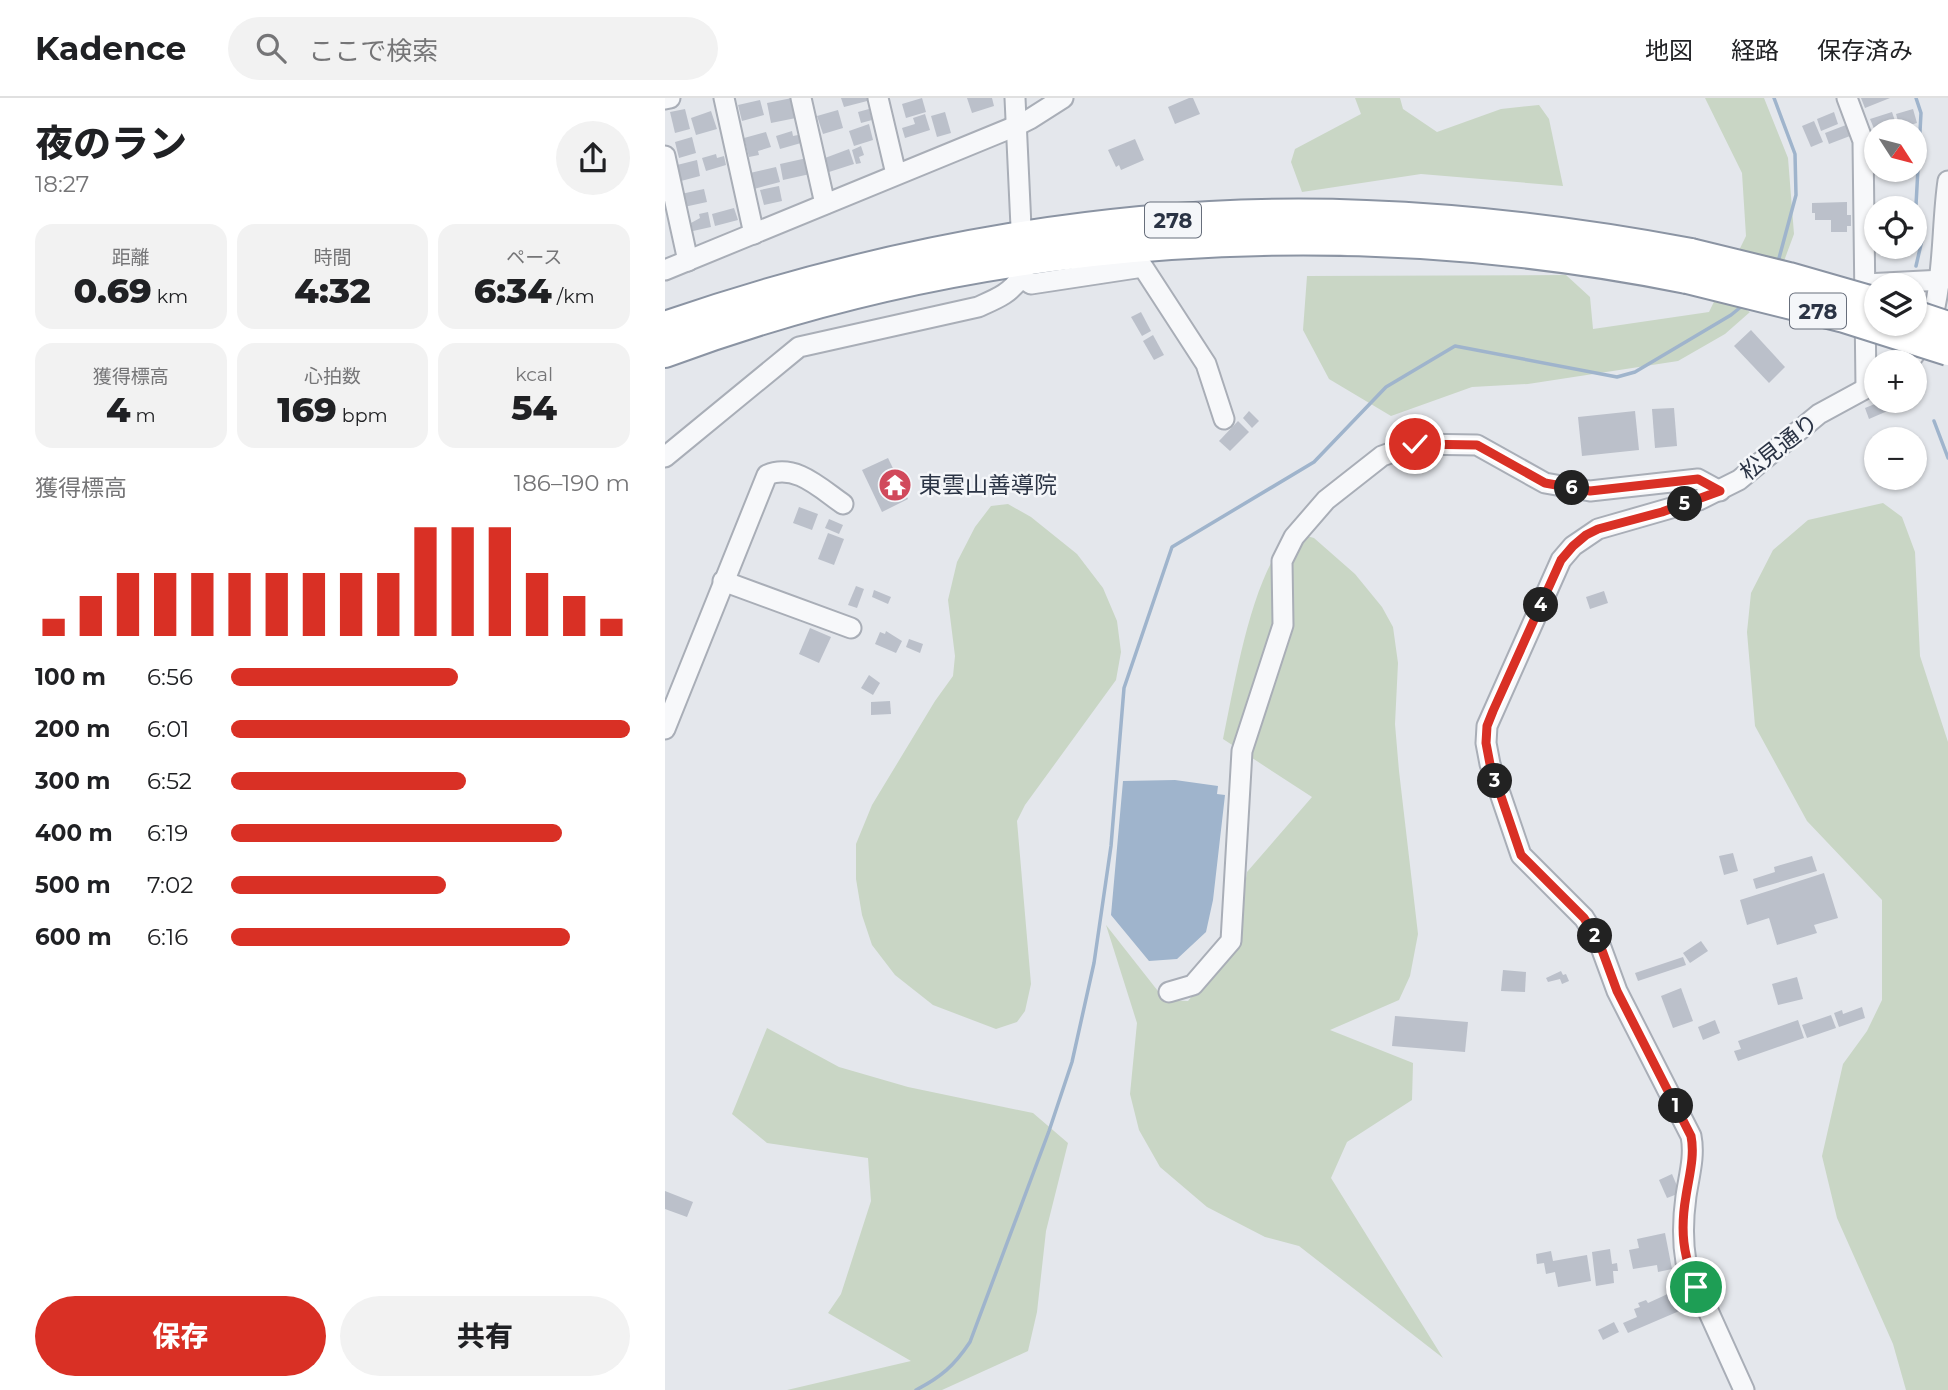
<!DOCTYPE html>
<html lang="ja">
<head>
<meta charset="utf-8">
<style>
  :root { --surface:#fff; --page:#f2f2f2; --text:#202124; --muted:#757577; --line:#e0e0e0; --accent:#d93025 }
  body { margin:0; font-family:Montserrat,"Noto Sans JP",sans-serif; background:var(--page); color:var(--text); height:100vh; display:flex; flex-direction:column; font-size:26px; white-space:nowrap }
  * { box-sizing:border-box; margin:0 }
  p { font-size:23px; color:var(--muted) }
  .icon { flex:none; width:38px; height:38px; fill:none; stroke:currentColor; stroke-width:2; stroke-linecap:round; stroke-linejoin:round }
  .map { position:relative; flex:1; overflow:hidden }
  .details { display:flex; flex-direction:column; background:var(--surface); width:665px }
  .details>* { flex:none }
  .needle { width:46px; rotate:126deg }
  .controls { position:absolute; left:1199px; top:21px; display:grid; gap:14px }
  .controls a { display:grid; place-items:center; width:63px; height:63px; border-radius:50%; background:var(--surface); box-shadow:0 2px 5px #0004; font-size:35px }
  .pin { position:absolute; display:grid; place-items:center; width:60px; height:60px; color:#fff; margin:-30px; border:4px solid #fff; border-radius:50%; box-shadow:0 2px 7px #0007 }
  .km { position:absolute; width:35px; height:35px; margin:-18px; border-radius:50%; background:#222; color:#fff; font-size:19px; line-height:35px; text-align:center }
  .round { display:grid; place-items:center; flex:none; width:74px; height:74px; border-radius:37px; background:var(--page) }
  .head { display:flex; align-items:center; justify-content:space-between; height:119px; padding:0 35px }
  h1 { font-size:38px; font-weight:800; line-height:52px }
  .stats { display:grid; grid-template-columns:repeat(3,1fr); gap:10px; height:119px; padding:7px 35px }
  .stats div { display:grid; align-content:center; border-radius:18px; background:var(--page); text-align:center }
  .stats b { font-size:35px; font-weight:800 }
  .stats small { font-size:19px; font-weight:400 }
  .stats p { font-size:19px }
  .chart { height:196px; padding:14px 35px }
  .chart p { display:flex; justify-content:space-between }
  .chart svg { width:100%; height:126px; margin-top:7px; stroke:var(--accent); stroke-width:6 }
  .cta { display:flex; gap:14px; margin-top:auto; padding:14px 35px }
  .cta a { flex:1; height:80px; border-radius:42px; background:var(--accent); color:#fff; font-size:28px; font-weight:800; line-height:80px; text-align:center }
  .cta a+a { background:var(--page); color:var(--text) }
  ul { padding:0 35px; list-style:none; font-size:23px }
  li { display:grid; grid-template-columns:112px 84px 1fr; align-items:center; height:52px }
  li i { height:18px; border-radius:9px; background:var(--accent) }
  header { display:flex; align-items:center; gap:42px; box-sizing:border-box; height:98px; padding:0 35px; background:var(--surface); border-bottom:2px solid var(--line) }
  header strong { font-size:33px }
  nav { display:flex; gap:38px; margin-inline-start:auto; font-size:24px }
  .search { width:490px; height:63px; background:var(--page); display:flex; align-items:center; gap:18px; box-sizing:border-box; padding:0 24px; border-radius:38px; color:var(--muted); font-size:26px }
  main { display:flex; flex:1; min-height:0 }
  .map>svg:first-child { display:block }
</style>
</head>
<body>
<header>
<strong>Kadence</strong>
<div class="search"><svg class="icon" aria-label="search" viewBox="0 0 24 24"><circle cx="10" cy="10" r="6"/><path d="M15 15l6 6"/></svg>ここで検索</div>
<nav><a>地図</a><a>経路</a><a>保存済み</a></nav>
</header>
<main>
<section class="details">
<div class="head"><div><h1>夜のラン</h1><p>18:27</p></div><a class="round"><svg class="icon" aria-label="share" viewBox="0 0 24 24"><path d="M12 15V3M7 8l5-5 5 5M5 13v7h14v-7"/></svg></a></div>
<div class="stats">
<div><p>距離</p><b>0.69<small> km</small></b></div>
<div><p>時間</p><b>4:32</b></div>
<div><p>ペース</p><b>6:34<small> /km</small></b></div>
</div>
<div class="stats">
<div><p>獲得標高</p><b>4<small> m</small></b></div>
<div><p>心拍数</p><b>169<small> bpm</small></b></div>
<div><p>kcal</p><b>54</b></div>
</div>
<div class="chart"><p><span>獲得標高</span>186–190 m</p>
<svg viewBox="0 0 160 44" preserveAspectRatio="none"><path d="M5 44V38M15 44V30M25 44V22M35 44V22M45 44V22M55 44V22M65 44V22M75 44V22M85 44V22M95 44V22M105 44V6M115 44V6M125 44V6M135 44V22M145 44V30M155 44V38"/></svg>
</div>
<ul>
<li><b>100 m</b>6:56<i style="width:57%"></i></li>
<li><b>200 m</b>6:01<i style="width:100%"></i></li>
<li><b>300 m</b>6:52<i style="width:59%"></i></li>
<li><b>400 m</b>6:19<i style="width:83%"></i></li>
<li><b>500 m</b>7:02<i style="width:54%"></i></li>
<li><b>600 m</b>6:16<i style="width:85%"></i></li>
</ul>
<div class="cta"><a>保存</a><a>共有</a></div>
</section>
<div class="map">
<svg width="1283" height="1292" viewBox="0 0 1283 1292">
  <rect width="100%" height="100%" fill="#e4e7ec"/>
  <g fill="#c9d6c5">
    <path d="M690,0H735L738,11L772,34L836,11L874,7L884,21L898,88L756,76L637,94L626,64L630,51L696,16Z"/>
    <path d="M1040,0H1099L1123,60L1129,136L1119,163L1084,157L1067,204L1085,214L1060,236L1013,263L863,286L807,289L726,318L664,281L638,232L642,178L901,177L925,199L928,231L1044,214L1081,138L1077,75Z"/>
    <path d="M1218,405L1237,419L1250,454L1255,558L1283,644V1292H1241L1228,1246L1172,1120L1157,1058L1178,966L1202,933L1217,902V802L1142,723L1090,628L1082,534L1086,495L1108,452L1143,422Z"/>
    <path d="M343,406L366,419L412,456L438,490L452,523L456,554L451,582L360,707L352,723L366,886L360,913L352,924L331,931L268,907L230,877L207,847L197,817L191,781V746L207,707L270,603L288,578L290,558L283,502L292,464L310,429L326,408Z"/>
    <path d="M628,434L649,440L690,476L717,509L728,529L733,565L730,626L734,673L753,836L745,878L734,902L665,932L748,965L747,1002L682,1044L666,1080L778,1260L634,1148L600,1139L542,1109L495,1069L474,1032L465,996L472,925L441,827L500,902L523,903L571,846L582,774L647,699L558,641C570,585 587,472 628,434Z"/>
    <path d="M102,930L174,969L243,989L368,1015L403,1045L381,1133L372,1214L363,1253L277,1292H122L246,1263L163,1215L176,1196L206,1103L203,1060L102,1045L67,1016Z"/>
  </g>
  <path fill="#9fb4cc" d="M510,682L553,688L552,696L560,697L548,802L541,834L512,861L484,863L446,817L458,683Z"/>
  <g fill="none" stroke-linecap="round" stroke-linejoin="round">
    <g stroke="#9fb4cc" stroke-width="3.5">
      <path d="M1109,0L1130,56L1131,97L1113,164"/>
      <path d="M1251,0L1256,15L1251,107L1257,142L1251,168"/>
      <path d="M1252,270L1257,285"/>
      <path d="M1269,323L1283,360"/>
      <path d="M251,1292C276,1279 289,1268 305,1244L384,1033L407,964L429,865L446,748L459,590L507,449L649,364L721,289L790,248L952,279L970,274L1066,217L1077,208"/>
    </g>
  </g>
  <g fill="#bbc0ca">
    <path d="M127,0L131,20L106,25L102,5Z"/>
    <path d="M176,0H206V2L179,9Z"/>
    <path d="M257,0L261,14L241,20L237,6Z"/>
    <path d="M302,0H327L329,8L307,15Z"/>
    <path d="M524,0H528L535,16L510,26L503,9Z"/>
    <path d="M1196,0H1225L1200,10Z"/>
    <path d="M95,2L99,17L77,23L73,7Z"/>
    <path d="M20,11L25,31L10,35L5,14Z"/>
    <path d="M204,11L207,22L196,25L193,14Z"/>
    <path d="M1248,11L1252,25L1235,30L1231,16Z"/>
    <path d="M173,12L178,30L158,36L152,18Z"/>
    <path d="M46,13L52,31L31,37L26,20Z"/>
    <path d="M280,14L286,35L272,39L266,18Z"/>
    <path d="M1169,14L1173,26L1156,33L1152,21Z"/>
    <path d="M1227,14L1232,29L1220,33H1210L1205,21Z"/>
    <path d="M260,16L265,32L240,40L237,30L250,26L248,20Z"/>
    <path d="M1149,23L1158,44L1146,49L1137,28Z"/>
    <path d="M204,26L208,42L189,48L184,33Z"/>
    <path d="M1181,27L1185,38L1164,46L1160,35Z"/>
    <path d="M127,33L128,38L133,37L136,45L115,51L111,38Z"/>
    <path d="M101,34L106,49L93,53L94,57L84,59L79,40Z"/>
    <path d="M27,39L31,55L14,60L10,44Z"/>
    <path d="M470,41L479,62L456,72L454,67L451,69L443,52Z"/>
    <path d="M196,48L199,57L194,59L196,65L191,66L187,52Z"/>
    <path d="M184,51L189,66L164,74L160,60Z"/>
    <path d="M51,56L52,60L59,58L61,67L41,73L37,60Z"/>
    <path d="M142,60L145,76L118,82L115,66Z"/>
    <path d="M32,62L35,78L16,83L12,67Z"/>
    <path d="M111,69L115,84L89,91L85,75Z"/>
    <path d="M114,88L117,103L99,107L95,92Z"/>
    <path d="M39,91L42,104L19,109L16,96Z"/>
    <path d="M1182,104V117H1186V128H1182V134H1166V122H1150V115H1147V105Z"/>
    <path d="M69,110L73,122L50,128L47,116Z"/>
    <path d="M43,114L46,129L28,133L26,125L35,120L34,116Z"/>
    <path d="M476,214L486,233L477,238L466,219Z"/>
    <path d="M1086,232L1120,269L1104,285L1069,248Z"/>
    <path d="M488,237L499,257L489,262L478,243Z"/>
    <path d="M1217,303H1231L1234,308L1204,321L1200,310Z"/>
    <path d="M1009,310L1012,348L990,350L987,311Z"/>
    <path d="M584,313L594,323L587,330L578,320Z"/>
    <path d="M970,313L974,352L917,358L913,319Z"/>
    <path d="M573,323L584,334L565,353L554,343Z"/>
    <path d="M223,360L243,401L217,414L197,372Z"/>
    <path d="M134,409L153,416L147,432L128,425Z"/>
    <path d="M164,421L178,427L174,436L160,430Z"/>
    <path d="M163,435L179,441L169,467L153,461Z"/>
    <path d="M191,488L199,491L192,510L183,507Z"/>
    <path d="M209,492L226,499L223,506L207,499Z"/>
    <path d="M939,493L943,505L925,511L921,499Z"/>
    <path d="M145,530L166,539L154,565L134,556Z"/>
    <path d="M221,533L237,543L231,555L210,546L215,534L220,536Z"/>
    <path d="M244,541L258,546L255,555L241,549Z"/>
    <path d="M204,577L215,585L208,597L196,590Z"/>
    <path d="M225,603L226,616L206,617V604Z"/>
    <path d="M1068,755L1073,773L1059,777L1054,758Z"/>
    <path d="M1147,758L1152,773L1091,791L1088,781L1110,774L1109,769Z"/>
    <path d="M1159,775L1173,820L1149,827L1152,835L1112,847L1104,820L1082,827L1075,802Z"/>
    <path d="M1036,843L1043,853L1025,865L1018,855Z"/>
    <path d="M1018,859L1021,867L973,883L970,875Z"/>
    <path d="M838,872L861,874L860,894L836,893Z"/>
    <path d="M896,873L898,877L901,876L904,883L897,886L895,881L883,884L881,880Z"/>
    <path d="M1132,879L1138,901L1113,907L1107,886Z"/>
    <path d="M1016,890L1028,923L1008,930L996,898Z"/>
    <path d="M1197,909L1200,920L1174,929L1169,915L1177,912L1178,916Z"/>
    <path d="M1166,917L1171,930L1142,940L1137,927Z"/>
    <path d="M730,918L803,924L800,954L727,948Z"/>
    <path d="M1050,922L1055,935L1038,942L1033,929Z"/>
    <path d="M1133,922L1139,940L1073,963L1069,953L1076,951L1073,943Z"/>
    <path d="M1007,1076L1015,1095L1002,1100L994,1082Z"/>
    <path d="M0,1093L28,1104L22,1119L0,1111Z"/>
    <path d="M1000,1135L1007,1171L993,1174L992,1167L968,1171L964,1152L974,1150L972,1141Z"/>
    <path d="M945,1151L947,1166L952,1165L953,1173H948L949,1185L931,1188L927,1154Z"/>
    <path d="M886,1153L888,1163L922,1157L926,1183L893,1189L890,1174L881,1176L879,1165L872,1166L871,1156Z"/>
    <path d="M1018,1189L1026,1208L963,1235L958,1225L972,1219L969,1211L975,1209L973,1205L981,1202L983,1205Z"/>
    <path d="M949,1224L954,1234L938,1242L933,1232Z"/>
  </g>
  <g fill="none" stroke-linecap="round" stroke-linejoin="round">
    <defs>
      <g id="minor">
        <path d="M59,0L89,136"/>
        <path d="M136,0L160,106"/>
        <path d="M213,0L231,76"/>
        <path d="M350,0L356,129"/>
        <path d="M1182,0L1198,43L1201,290"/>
        <path d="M0,1L5,0"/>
        <path d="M0,58L23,163"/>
        <path d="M0,172L351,28L365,21L398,0"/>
        <path d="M1200,186L1278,182"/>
        <path d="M1243,264C1283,222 1274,144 1283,83"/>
        <path d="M0,359L134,249L313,209C331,201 345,196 356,179L366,186L478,169L541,266L559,321"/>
        <path d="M58,483L186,530"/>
        <path d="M0,631L102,377C130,365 155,390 178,406"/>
        <path d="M504,894L528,887L566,843L577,653L618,527L617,463L629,439L661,402L717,358L750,346L812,347L880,385L925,393L1033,381L1055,393"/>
        <path d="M1079,1292L1021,1164C1017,1141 1018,1120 1021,1098C1024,1078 1030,1058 1026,1038L952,893L934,844L919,820L856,757L825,666L821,645L822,628L896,462L908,448L933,431L1034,402L1074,382L1154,316L1211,285"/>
      </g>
      <g id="highway">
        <path d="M0,228C223,151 465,107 701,117C810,121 919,135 1026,155"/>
        <path d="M0,255C325,134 683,113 1022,181"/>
      </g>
    </defs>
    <use href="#minor" stroke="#a9aeb7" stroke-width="23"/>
    <use href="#highway" stroke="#8b94a3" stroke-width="32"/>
    <use href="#minor" stroke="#f7f8fa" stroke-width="19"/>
    <use href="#highway" stroke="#fff" stroke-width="28"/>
    <defs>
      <g id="highway-bridge">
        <path d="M1026,155L1124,179L1211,204"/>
        <path d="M1022,181L1179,220L1283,253"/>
        <path d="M1250,217L1283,228"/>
      </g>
    </defs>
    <use href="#highway-bridge" stroke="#8b94a3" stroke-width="32" stroke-linecap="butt"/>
    <use href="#highway-bridge" stroke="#fff" stroke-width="28"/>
  </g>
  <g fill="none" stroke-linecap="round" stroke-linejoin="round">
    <defs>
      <path id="route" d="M750,346L812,347L880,385L925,393L1033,381L1055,393L997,414L933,431L921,437L908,448L896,462L828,613L822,628L821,645L825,666L856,757L919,820L934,844L952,893L1026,1038C1030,1058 1024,1078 1021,1098C1015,1133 1018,1156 1031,1189"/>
    </defs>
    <use href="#route" stroke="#fff" stroke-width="14"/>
    <use href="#route" stroke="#d93025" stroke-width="9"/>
  </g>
  <defs>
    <symbol id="temple-disc" viewBox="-11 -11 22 22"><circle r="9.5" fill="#d1495b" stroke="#f4f6f9"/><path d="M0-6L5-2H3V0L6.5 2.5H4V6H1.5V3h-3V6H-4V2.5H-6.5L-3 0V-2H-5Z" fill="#fff"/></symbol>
  </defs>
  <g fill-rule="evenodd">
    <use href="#temple-disc" x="211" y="368" width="38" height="38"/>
  </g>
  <g text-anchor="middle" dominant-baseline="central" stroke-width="5" stroke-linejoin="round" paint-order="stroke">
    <g fill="#f4f6f9" stroke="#676e7b" stroke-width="2">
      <rect x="480" y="104.5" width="56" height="35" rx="5"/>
      <rect x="1125" y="195.5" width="56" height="35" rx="5"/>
    </g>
    <g font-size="21" font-weight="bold" fill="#2b3445">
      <text x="508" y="122">278</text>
      <text x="1153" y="213">278</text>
    </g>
    <g font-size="23" fill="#2b3445" stroke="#f4f6f9">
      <text transform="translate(1114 349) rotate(-38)">松見通り</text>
    </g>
    <g font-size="23" fill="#2b3445" stroke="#f4f6f9" text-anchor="start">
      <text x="254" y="387">東雲山善導院</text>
    </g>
  </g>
</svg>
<div class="controls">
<a><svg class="needle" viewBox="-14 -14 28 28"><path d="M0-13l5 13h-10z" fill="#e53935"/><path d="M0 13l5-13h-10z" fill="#757577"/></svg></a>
<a><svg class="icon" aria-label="locate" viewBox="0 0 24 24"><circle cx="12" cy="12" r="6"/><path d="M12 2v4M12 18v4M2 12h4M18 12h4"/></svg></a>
<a><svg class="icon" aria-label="layers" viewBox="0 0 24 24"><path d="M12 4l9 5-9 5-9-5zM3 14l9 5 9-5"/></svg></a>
<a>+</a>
<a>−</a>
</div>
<div class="pin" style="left:1031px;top:1189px;background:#1e9e55"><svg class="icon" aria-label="arrive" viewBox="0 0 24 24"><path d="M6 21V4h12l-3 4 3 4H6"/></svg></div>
<div class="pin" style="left:750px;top:346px;background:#d93025"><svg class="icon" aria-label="check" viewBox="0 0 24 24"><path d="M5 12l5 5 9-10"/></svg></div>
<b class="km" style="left:1011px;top:1008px">1</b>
<b class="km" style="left:930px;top:838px">2</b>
<b class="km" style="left:830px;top:683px">3</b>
<b class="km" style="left:876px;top:507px">4</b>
<b class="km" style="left:1020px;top:406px">5</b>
<b class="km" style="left:907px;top:390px">6</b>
</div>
</main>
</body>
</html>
